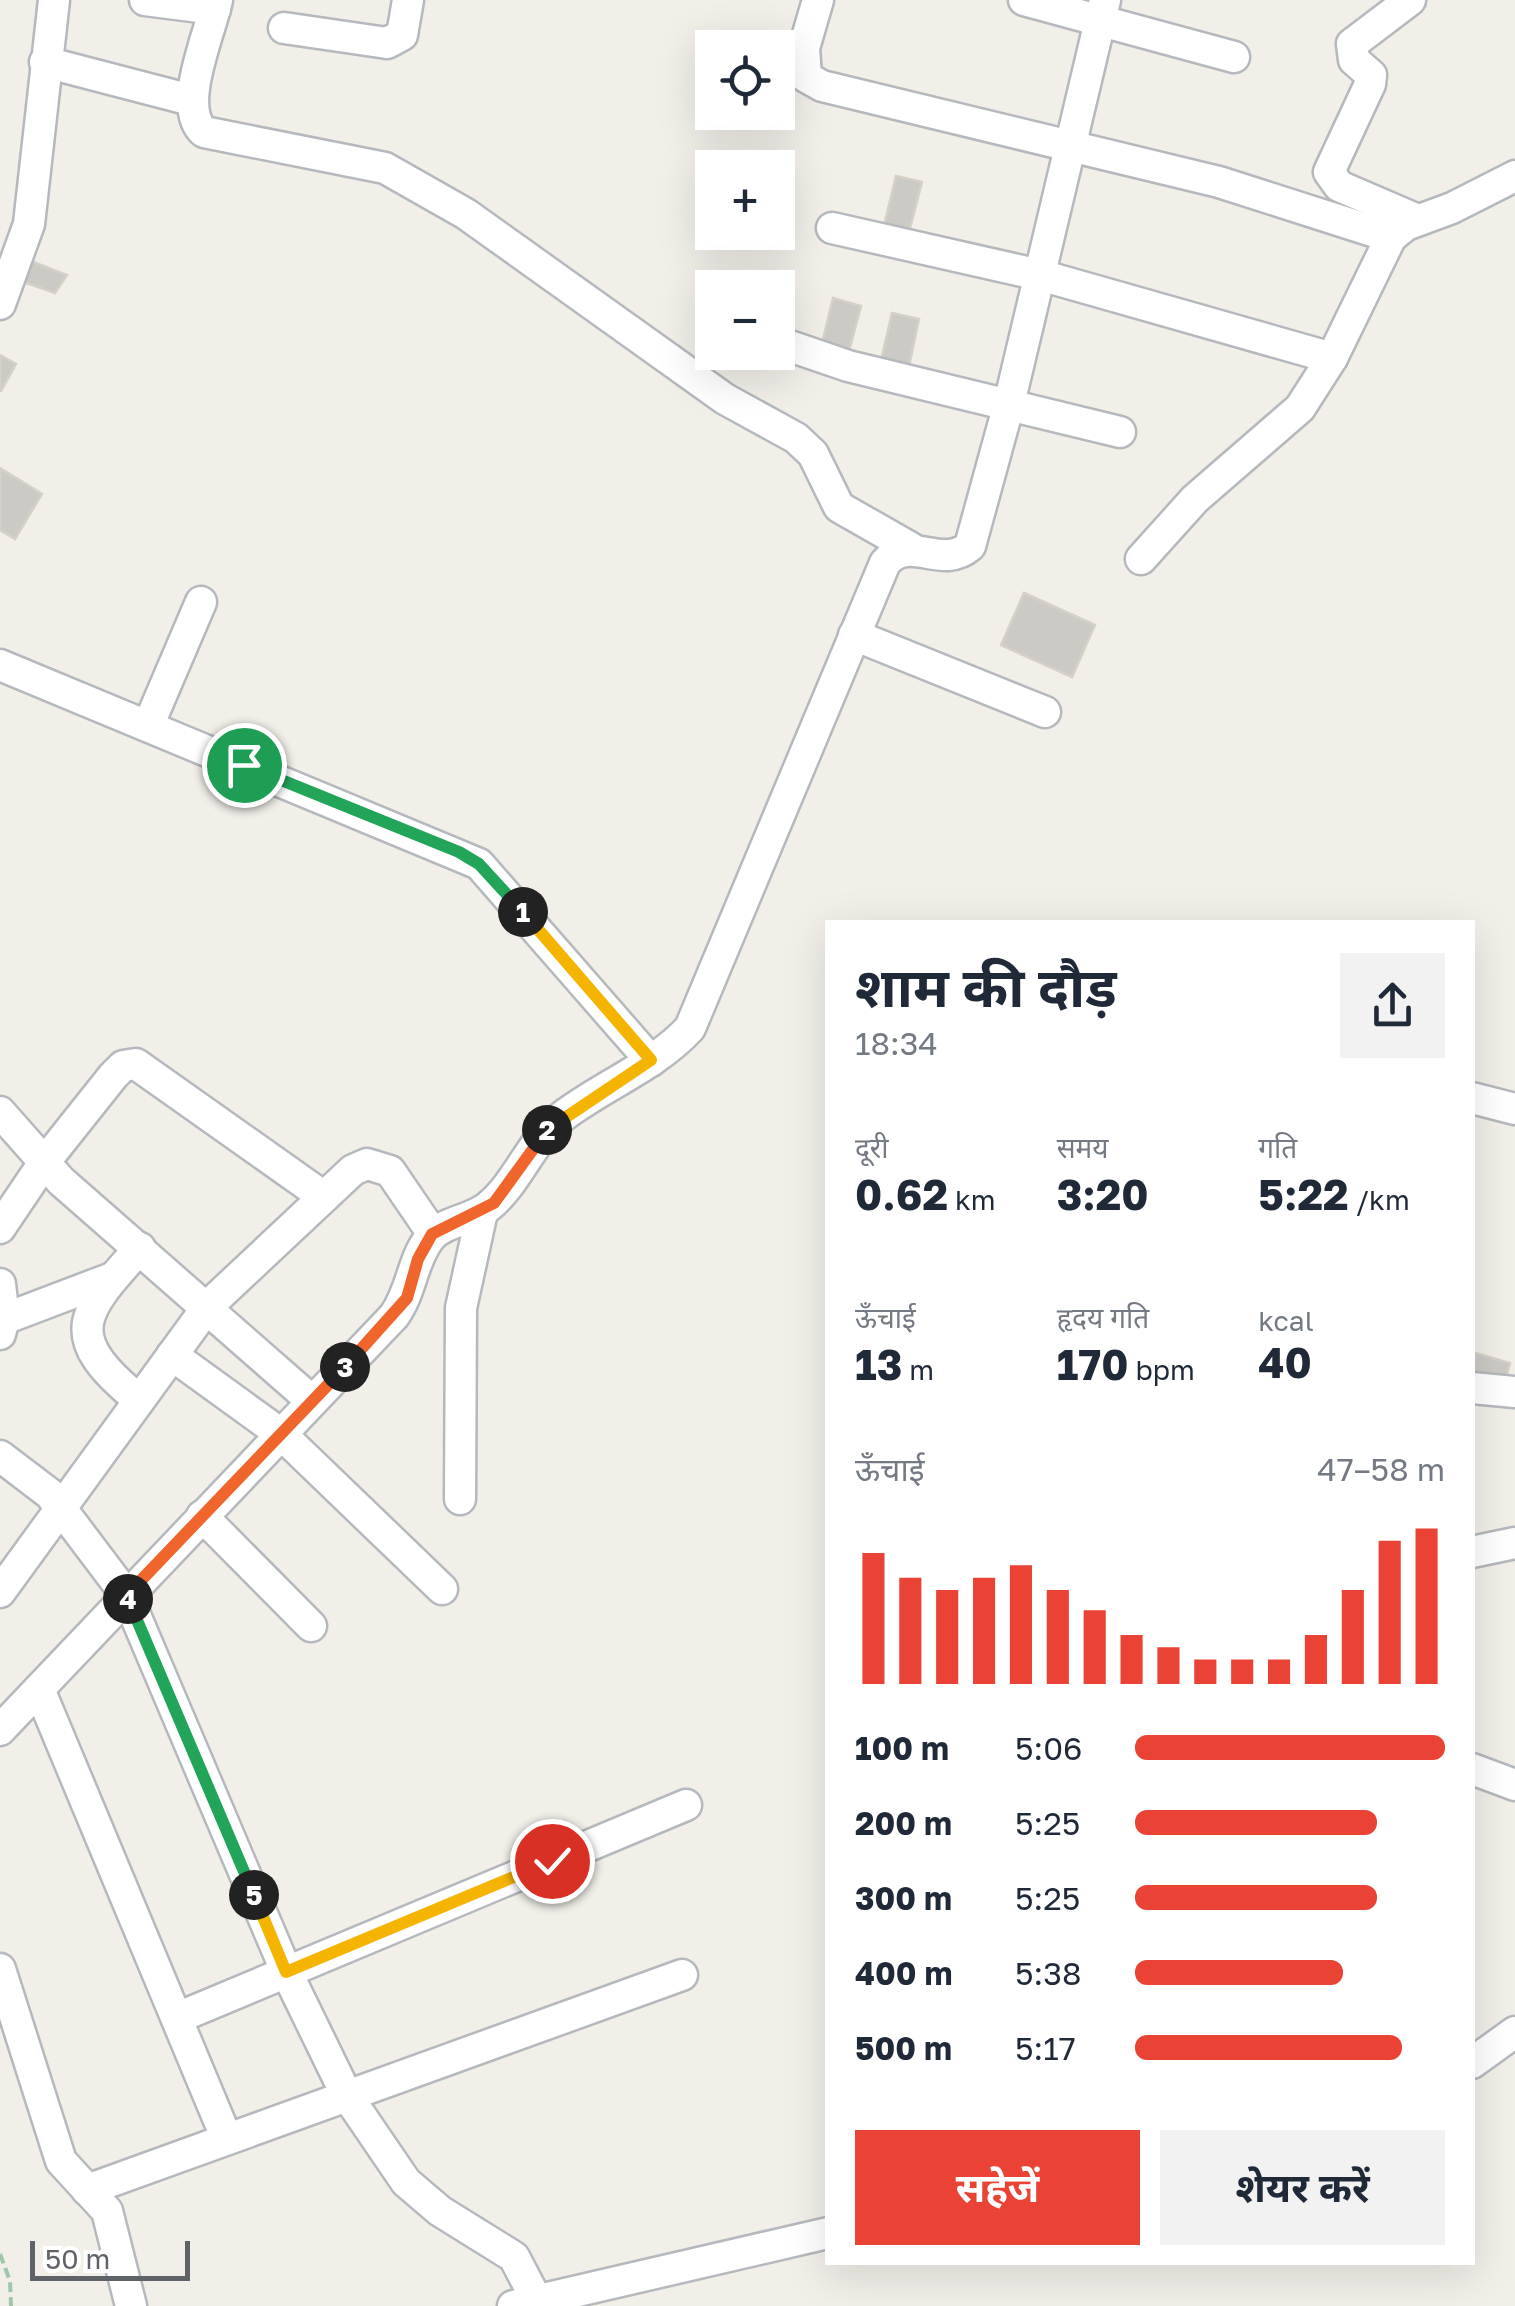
<!DOCTYPE html>
<html lang="hi">
<head>
<meta charset="utf-8">
<style>
  :root { --surface:#fff; --page:#f2f2f3; --text:#1f2937; --muted:#747a83; --accent:#ea4335 }
  body { margin:0; font-family:"Golos Text","Noto Sans Devanagari",sans-serif; background:var(--page); color:var(--text); height:100vh; display:flex; flex-direction:column; font-size:38px; white-space:nowrap }
  * { box-sizing:border-box; margin:0 }
  p { font-size:32px; color:var(--muted) }
  .icon { flex:none; width:55px; height:55px; fill:none; stroke:currentColor; stroke-width:2; stroke-linecap:round; stroke-linejoin:round }
  .map { position:relative; flex:1; overflow:hidden }
  .panel { position:absolute; left:825px; top:920px; width:650px; height:1345px; display:flex; flex-direction:column; background:var(--surface); border-radius:0px; box-shadow:0 10px 40px #0002 }
  .panel>* { flex:none }
  .tools { position:absolute; left:695px; top:30px; display:grid; gap:20px }
  .tools a { display:grid; place-items:center; width:100px; height:100px; border-radius:0px; background:var(--surface); box-shadow:0 10px 40px #0002; font-size:50px }
  .scale { position:absolute; left:30px; bottom:25px; width:160px; box-sizing:border-box; padding-left:10px; border:5px solid #5f6368; border-top:0; font-size:28px; line-height:35px; white-space:nowrap; color:#5f6368; -webkit-text-stroke:8px #fff; paint-order:stroke }
  .pin { position:absolute; display:grid; place-items:center; width:85px; height:85px; color:#fff; margin:-42px; border:5px solid #fff; border-radius:50%; box-shadow:0 2px 10px #0007 }
  .km { position:absolute; width:50px; height:50px; margin:-25px; border-radius:50%; background:#222; color:#fff; font-size:28px; line-height:50px; text-align:center }
  .round { display:grid; place-items:center; flex:none; width:105px; height:105px; border-radius:0px; background:var(--page) }
  .overview { display:flex; align-items:center; justify-content:space-between; height:170px; padding:0 30px }
  h1 { font-size:55px; font-weight:700; line-height:75px }
  .figures { display:grid; grid-template-columns:repeat(3,1fr); gap:15px; height:170px; padding:10px 30px }
  .figures div { display:grid; align-content:center }
  .figures b { font-size:42px; font-weight:700 }
  .figures small { font-size:28px; font-weight:400 }
  .figures p { font-size:28px }
  .chart { height:280px; padding:20px 30px }
  .chart p { display:flex; justify-content:space-between }
  .chart svg { width:100%; height:180px; margin-top:10px; stroke:var(--accent); stroke-width:6 }
  .button { display:flex; gap:20px; margin-top:auto; padding:20px 30px }
  .button a { flex:1; height:115px; border-radius:0px; background:var(--accent); color:#fff; font-size:40px; font-weight:700; line-height:115px; text-align:center }
  .button a+a { background:var(--page); color:var(--text) }
  ul { padding:0 30px; list-style:none; font-size:32px }
  li { display:grid; grid-template-columns:160px 120px 1fr; align-items:center; height:75px }
  li i { height:25px; border-radius:12px; background:var(--accent) }
  .map>svg:first-child { display:block }
</style>
</head>
<body>
<div class="map">
<svg width="1515" height="2306" viewBox="0 0 1515 2306">
  <rect width="100%" height="100%" fill="#f1efe8"/>
  <g fill="#cccac5" stroke="#d6d1c6" stroke-width="2.5">
    <path d="M896,176L922,182L908,236L883,230Z"/>
    <path d="M23,258L67,275L55,293L15,279Z"/>
    <path d="M833,298L861,306L848,355L821,348Z"/>
    <path d="M892,313L919,319L907,376L879,369Z"/>
    <path d="M0,355L16,364L1,391H0Z"/>
    <path d="M0,468L42,494L15,539L0,530Z"/>
    <path d="M1024,593L1095,625L1072,677L1001,645Z"/>
    <path d="M1472,1352L1510,1363L1503,1390L1472,1381Z"/>
  </g>
  <g fill="none" stroke-linecap="round" stroke-linejoin="round">
    <defs>
      <g id="minor">
        <path d="M145,0L215,9"/>
        <path d="M217,0C210,34 176,107 204,132L385,168L466,214L725,399L796,438L813,454L839,507L911,548"/>
        <path d="M818,0L804,48L806,77L822,86L1219,182L1391,237"/>
        <path d="M1024,0L1234,57"/>
        <path d="M1410,0L1352,44L1354,60L1371,75L1370,84L1329,172L1339,186L1418,220"/>
        <path d="M284,28L387,43L402,35L408,0"/>
        <path d="M45,62L191,100"/>
        <path d="M832,228L1040,275L1332,358"/>
        <path d="M0,304L29,224L54,0"/>
        <path d="M778,342L848,366L1120,432"/>
        <path d="M1141,559L1195,499L1300,408L1332,358L1391,237L1406,225L1452,208L1515,176"/>
        <path d="M854,635L1045,712"/>
        <path d="M0,665L479,864L651,1061"/>
        <path d="M148,726L201,602"/>
        <path d="M1472,1098L1515,1109"/>
        <path d="M0,1112L61,1181L312,1401"/>
        <path d="M0,1228L43,1164L113,1076L123,1066L136,1064L324,1197"/>
        <path d="M0,1284L4,1319L0,1334"/>
        <path d="M4,1319L112,1278"/>
        <path d="M172,1355L281,1434L442,1589"/>
        <path d="M1472,1388L1515,1392"/>
        <path d="M139,1400C60,1336 81,1313 140,1248"/>
        <path d="M0,1456L50,1494L127,1596L287,1973L346,2094L406,2182L440,2211L514,2257L537,2301"/>
        <path d="M460,1499L461,1308L482,1212"/>
        <path d="M202,1516L311,1626"/>
        <path d="M1472,1552L1515,1543"/>
        <path d="M0,1592L208,1306L353,1170L367,1164L390,1171L433,1234"/>
        <path d="M39,1689L226,2137"/>
        <path d="M0,1730L394,1316C412,1291 412,1261 429,1239C442,1221 472,1221 489,1206C519,1181 531,1140 563,1116C604,1085 655,1066 690,1028L885,563C910,533 941,571 970,546L1009,404L1105,0"/>
        <path d="M1472,1769L1515,1785"/>
        <path d="M0,1969L61,2161L107,2211L131,2306"/>
        <path d="M177,2018L686,1805"/>
        <path d="M1472,2063L1515,2032"/>
        <path d="M87,2190L682,1975"/>
        <path d="M513,2306L828,2233"/>
      </g>
    </defs>
    <use href="#minor" stroke="#b5b8bc" stroke-width="35"/>
    <path stroke="#9cc7a9" stroke-width="4" stroke-dasharray="10 5" stroke-linecap="butt" d="M0,2254L10,2281L11,2306"/>
    <use href="#minor" stroke="#fff" stroke-width="30"/>
  </g>
  <g fill="none" stroke-linecap="round" stroke-linejoin="round">
    <defs>
      <path id="split-1" d="M244,765L459,852L479,864L523,912"/>
      <path id="split-2" d="M523,912L651,1060L547,1130"/>
      <path id="split-3" d="M345,1367L407,1298L418,1259L432,1234L494,1203L547,1130"/>
      <path id="split-4" d="M128,1599L126,1596L345,1367"/>
      <path id="split-5" d="M128,1599L254,1895"/>
      <path id="split-6" d="M254,1895L286,1972L552,1861"/>
    </defs>
    <use href="#split-1" stroke="#fff" stroke-width="20"/>
    <use href="#split-2" stroke="#fff" stroke-width="20"/>
    <use href="#split-3" stroke="#fff" stroke-width="20"/>
    <use href="#split-4" stroke="#fff" stroke-width="20"/>
    <use href="#split-5" stroke="#fff" stroke-width="20"/>
    <use href="#split-6" stroke="#fff" stroke-width="20"/>
    <use href="#split-1" stroke="#22a559" stroke-width="12"/>
    <use href="#split-2" stroke="#f5b400" stroke-width="12"/>
    <use href="#split-3" stroke="#f0652b" stroke-width="12"/>
    <use href="#split-4" stroke="#f0652b" stroke-width="12"/>
    <use href="#split-5" stroke="#22a559" stroke-width="12"/>
    <use href="#split-6" stroke="#f5b400" stroke-width="12"/>
  </g>
</svg>
<div class="tools">
<a><svg class="icon" aria-label="locate" viewBox="0 0 24 24"><circle cx="12" cy="12" r="6"/><path d="M12 2v4M12 18v4M2 12h4M18 12h4"/></svg></a>
<a>+</a>
<a>−</a>
</div>
<div class="scale">50 m</div>
<div class="pin" style="left:244px;top:765px;background:#1e9e55"><svg class="icon" aria-label="arrive" viewBox="0 0 24 24"><path d="M6 21V4h12l-3 4 3 4H6"/></svg></div>
<div class="pin" style="left:552px;top:1861px;background:#d93025"><svg class="icon" aria-label="check" viewBox="0 0 24 24"><path d="M5 12l5 5 9-10"/></svg></div>
<b class="km" style="left:523px;top:912px">1</b>
<b class="km" style="left:547px;top:1130px">2</b>
<b class="km" style="left:345px;top:1367px">3</b>
<b class="km" style="left:128px;top:1599px">4</b>
<b class="km" style="left:254px;top:1895px">5</b>
<section class="panel">
<div class="overview"><div><h1>शाम की दौड़</h1><p>18:34</p></div><a class="round"><svg class="icon" aria-label="share" viewBox="0 0 24 24"><path d="M12 15V3M7 8l5-5 5 5M5 13v7h14v-7"/></svg></a></div>
<div class="figures">
<div><p>दूरी</p><b>0.62<small> km</small></b></div>
<div><p>समय</p><b>3:20</b></div>
<div><p>गति</p><b>5:22<small> /km</small></b></div>
</div>
<div class="figures">
<div><p>ऊँचाई</p><b>13<small> m</small></b></div>
<div><p>हृदय गति</p><b>170<small> bpm</small></b></div>
<div><p>kcal</p><b>40</b></div>
</div>
<div class="chart"><p><span>ऊँचाई</span>47–58 m</p>
<svg viewBox="0 0 160 44" preserveAspectRatio="none"><path d="M5 44V12M15 44V18M25 44V21M35 44V18M45 44V15M55 44V21M65 44V26M75 44V32M85 44V35M95 44V38M105 44V38M115 44V38M125 44V32M135 44V21M145 44V9M155 44V6"/></svg>
</div>
<ul>
<li><b>100 m</b>5:06<i style="width:100%"></i></li>
<li><b>200 m</b>5:25<i style="width:78%"></i></li>
<li><b>300 m</b>5:25<i style="width:78%"></i></li>
<li><b>400 m</b>5:38<i style="width:67%"></i></li>
<li><b>500 m</b>5:17<i style="width:86%"></i></li>
</ul>
<div class="button"><a>सहेजें</a><a>शेयर करें</a></div>
</section>
</div>
</body>
</html>
